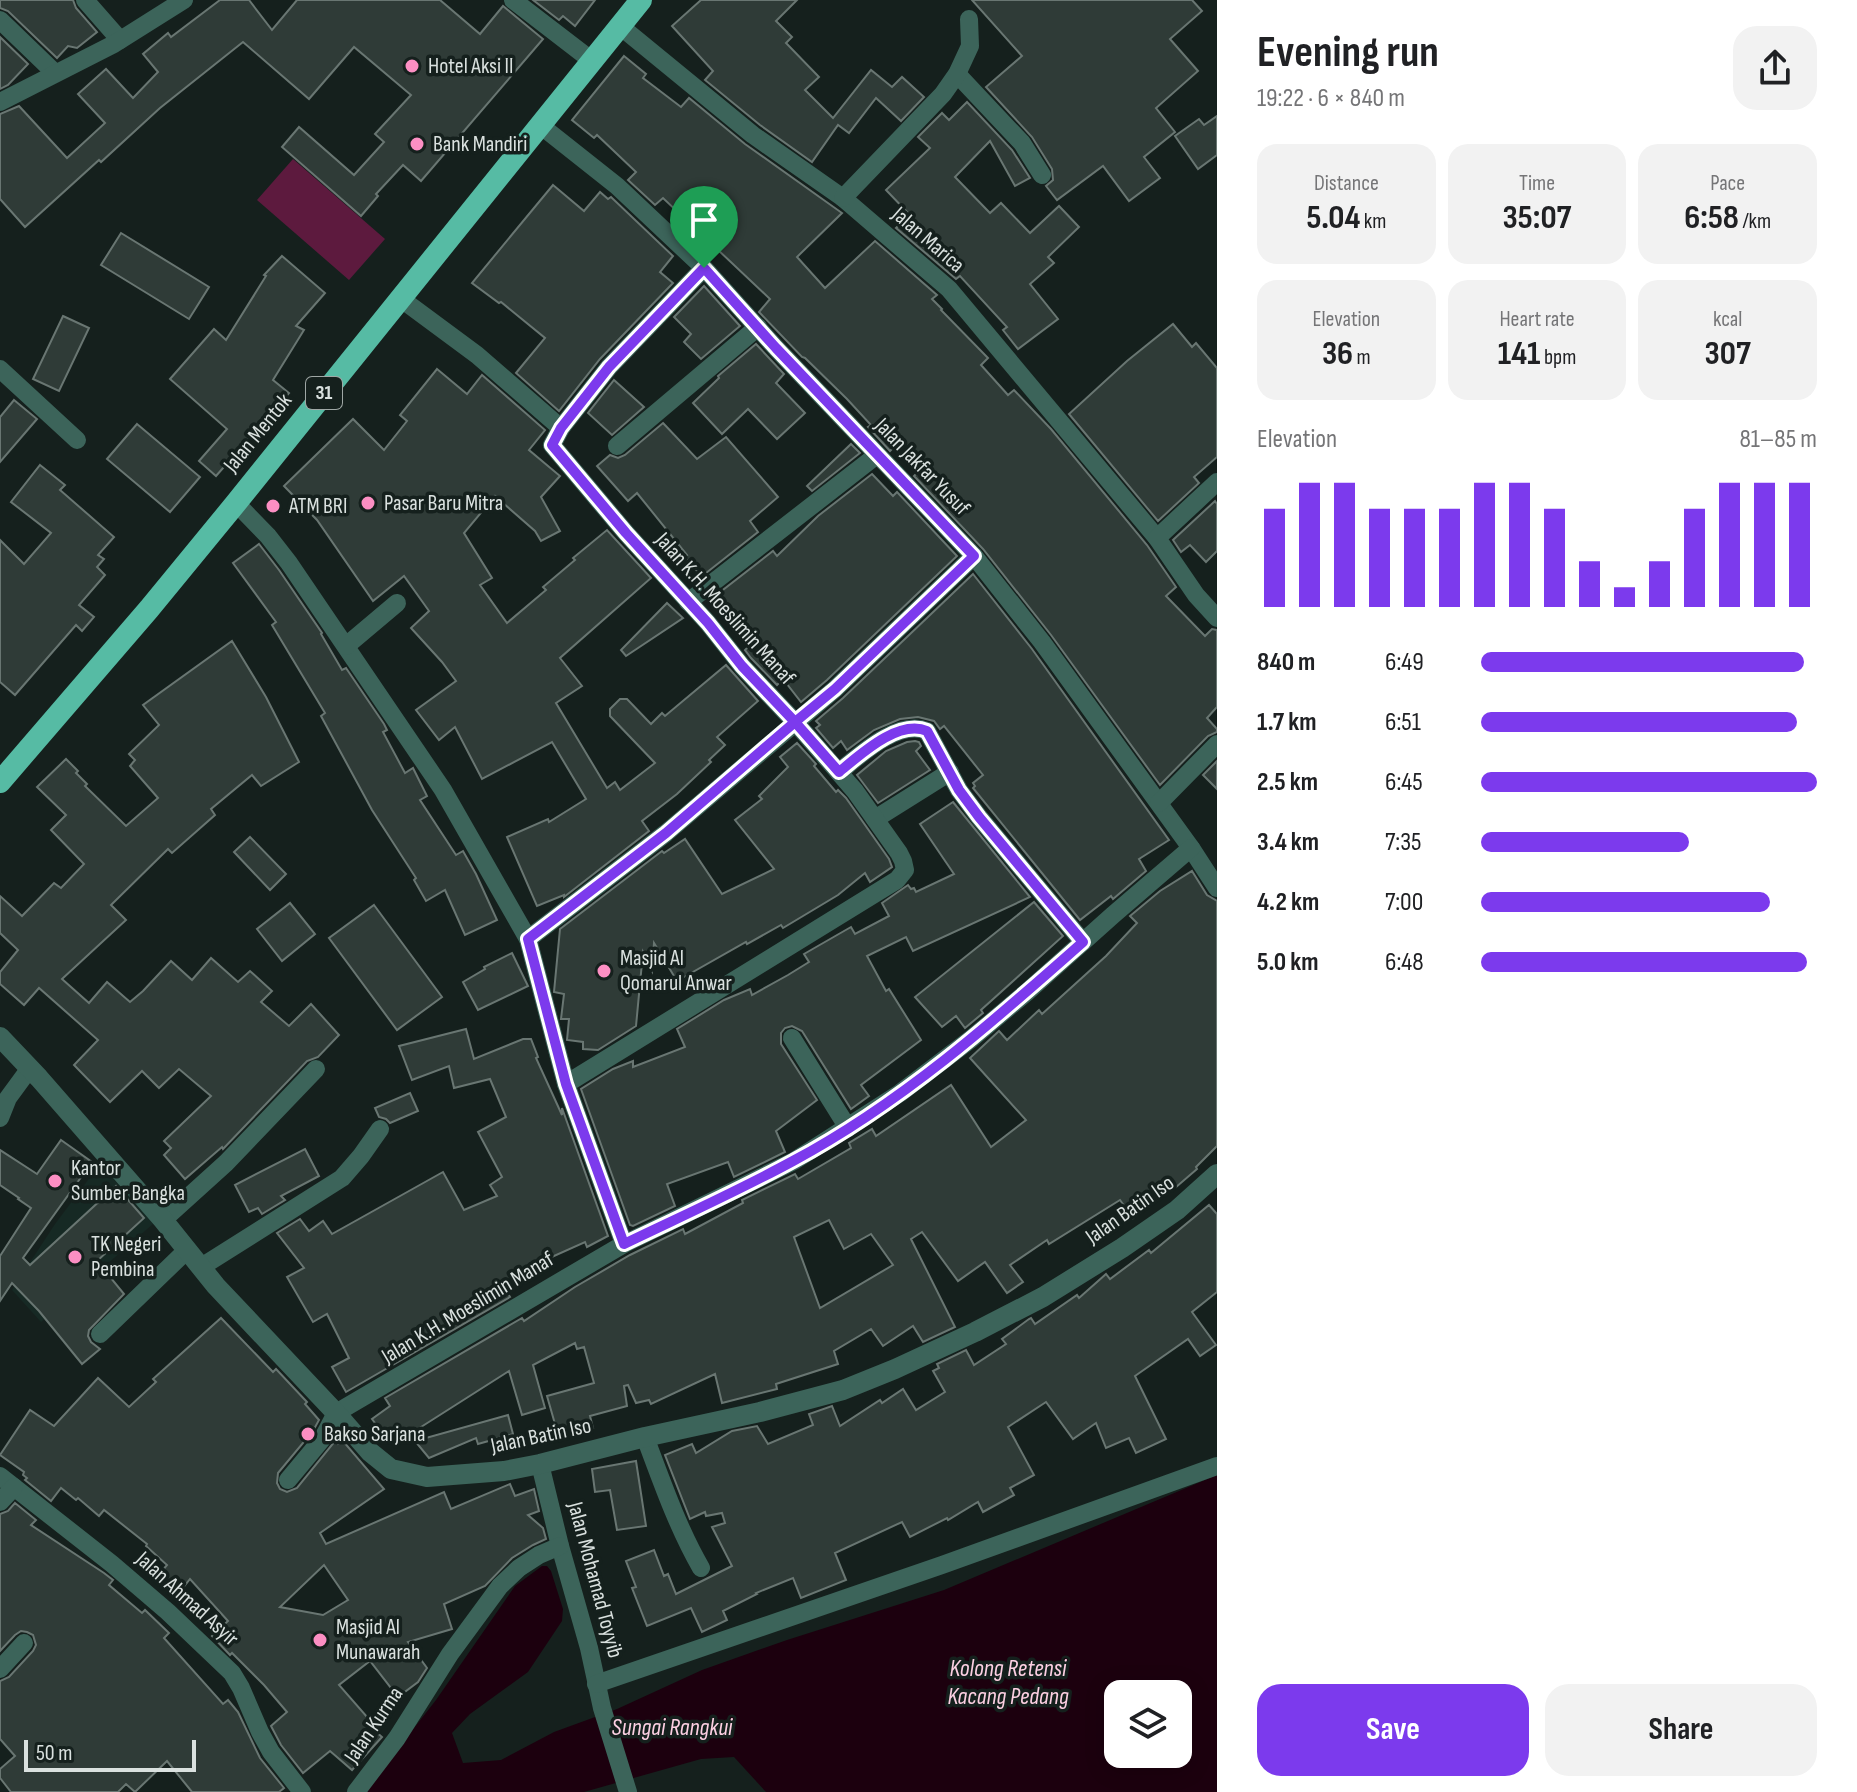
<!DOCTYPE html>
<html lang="en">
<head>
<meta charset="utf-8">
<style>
  :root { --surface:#fff; --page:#f2f2f2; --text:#202124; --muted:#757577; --accent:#7c3aed }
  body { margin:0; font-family:"Sofia Sans Condensed",sans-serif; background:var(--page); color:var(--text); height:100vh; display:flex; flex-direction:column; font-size:30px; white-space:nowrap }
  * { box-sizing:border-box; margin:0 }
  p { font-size:26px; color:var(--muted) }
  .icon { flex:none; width:44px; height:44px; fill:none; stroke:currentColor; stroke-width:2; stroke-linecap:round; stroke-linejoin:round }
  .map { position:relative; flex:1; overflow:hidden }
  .side { display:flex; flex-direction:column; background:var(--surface); width:640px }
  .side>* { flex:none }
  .fabs { position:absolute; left:1104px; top:1680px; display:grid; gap:16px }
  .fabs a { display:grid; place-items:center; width:88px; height:88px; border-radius:16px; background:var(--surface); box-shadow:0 4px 20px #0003; font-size:40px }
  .scale { position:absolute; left:24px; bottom:20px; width:172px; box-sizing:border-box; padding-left:8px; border:4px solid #dae1df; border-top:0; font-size:22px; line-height:28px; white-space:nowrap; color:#dae1df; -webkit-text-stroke:6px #15201d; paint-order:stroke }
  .pin { position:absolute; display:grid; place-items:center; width:68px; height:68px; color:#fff; margin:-82px -34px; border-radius:50% 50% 50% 0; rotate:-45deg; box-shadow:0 0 8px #0007 }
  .pin .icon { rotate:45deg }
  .round { display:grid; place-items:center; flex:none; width:84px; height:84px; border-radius:24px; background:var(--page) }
  .overview { display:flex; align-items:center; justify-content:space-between; height:136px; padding:0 40px }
  h1 { font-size:44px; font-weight:700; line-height:60px }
  .stats { display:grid; grid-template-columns:repeat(3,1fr); gap:12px; height:136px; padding:8px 40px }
  .stats div { display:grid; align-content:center; border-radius:20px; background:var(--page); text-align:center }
  .stats b { font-size:34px; font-weight:700 }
  .stats small { font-size:22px; font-weight:400 }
  .stats p { font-size:22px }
  .chart { height:224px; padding:16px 40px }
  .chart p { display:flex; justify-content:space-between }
  .chart svg { width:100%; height:144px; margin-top:8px; stroke:var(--accent); stroke-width:6 }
  .action { display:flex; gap:16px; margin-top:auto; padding:16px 40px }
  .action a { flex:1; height:92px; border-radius:24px; background:var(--accent); color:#fff; font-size:32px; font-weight:700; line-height:92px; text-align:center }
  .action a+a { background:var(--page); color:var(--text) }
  ul { padding:0 40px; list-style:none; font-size:26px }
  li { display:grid; grid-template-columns:128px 96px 1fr; align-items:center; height:60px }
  li i { height:20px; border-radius:10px; background:var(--accent) }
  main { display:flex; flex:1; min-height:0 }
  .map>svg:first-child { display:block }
</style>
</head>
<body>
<main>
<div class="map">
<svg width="1217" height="1792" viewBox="0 0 1217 1792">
  <rect width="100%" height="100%" fill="#15201d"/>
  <path fill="#162924" d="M100,1164L154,1223L41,1322L12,1290L55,1224Z"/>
  <path fill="#5d1a3e" d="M293,159L385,239L349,280L257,200Z"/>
  <path fill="#1c000e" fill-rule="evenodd" d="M1217,1475V1792H766L734,1757L701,1759L584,1792H364L436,1700L515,1586L542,1566H547L551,1571L563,1609L562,1621L528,1672L470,1714L452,1733L463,1763L501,1760L554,1732L617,1709L702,1670L787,1640L944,1590ZM1118,1694H1178V1754H1118Z"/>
  <g fill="#2f3b37" stroke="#697672" stroke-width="2" fill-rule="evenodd">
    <path d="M0,0H73L76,8L97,32L77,48L68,46L57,58L8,11L0,8Z"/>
    <path d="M220,0H249L272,30L297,0H440L480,34L503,6L543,39L421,181L403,165L376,194L378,196L361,216L282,147L299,127L354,175L384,142L375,134L411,95L354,47L309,99L243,42L160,108L101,162L99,160L25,227L0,199V114L19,106L67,158L105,123L78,94L106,69L133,98L158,72L143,54L168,33L171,37Z"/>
    <path d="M533,0H595L575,26L563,16L559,20Z"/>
    <path d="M701,0H797L776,21L792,37L786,43L819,77L805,90L833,118L871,70L892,87L902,77L924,97L901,121L876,98L849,133L838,125L812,162L760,125L705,80L713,71L672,26Z"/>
    <path d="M972,0H1192L1202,11L1170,39L1198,71L1156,108L1175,132L1144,157L1160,178L1129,201L1103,166L1057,200L1046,186L1053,180L1052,169L1032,137L986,87L1022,56Z"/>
    <path d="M0,37L28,64L8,85L0,89Z"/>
    <path d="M624,56L646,74L643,78L681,107L689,98L745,144L842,213L797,257L825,288L875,241L937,295L932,299L942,309L941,310L988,358L981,365L1008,395L1014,390L1051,429L1147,545L1176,587L1166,596L1205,636L1212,629L1217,630V707L1207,718L1217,729V732L1208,736L1160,785L1051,635L983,549L914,476L919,471L895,446L890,451L868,427L871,425L847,399L805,358L802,357L759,312L770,299L663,198L655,205L628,180L636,172L597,135L594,138L572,120Z"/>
    <path d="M967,102L1012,150L1030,178L1015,186L990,141L955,177L990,213L1001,203L1030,233L1059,206L1079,227L1048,257L1054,263L1030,284L1058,319L1018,349L1003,330L1007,327L960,276L956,279L896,228L910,215L886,190L930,148L918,137L942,113L949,120Z"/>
    <path d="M1217,116V155L1198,169L1175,136L1199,119L1204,125Z"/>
    <path d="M553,185L584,211L600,192L608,199L611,197L673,256L660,272L673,283L600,359L559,411L516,373L545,338L501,302L499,303L472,283Z"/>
    <path d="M121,233L209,287L189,319L101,265Z"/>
    <path d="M282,256L325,293L296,326L304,330L273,380L289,393L216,476L199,461L227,429L170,379L214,329L226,340L266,276L264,275Z"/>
    <path d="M704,286L740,326L701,359L684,342L691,334L674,317Z"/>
    <path d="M63,316L89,328L59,391L33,379Z"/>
    <path d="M1173,324L1192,347L1196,343L1217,368V457L1194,477L1199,483L1158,521L1069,414L1127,361Z"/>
    <path d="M756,344L784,374L776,383L805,413L777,439L748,409L722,434L693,403L719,378L718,376Z"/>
    <path d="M437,369L467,394L482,375L545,430L529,450L560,476L541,497L560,531L541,541L535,531L495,496L464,533L492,578L480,585L507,623L546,590L543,587L575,560L573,558L607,530L651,578L560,658L582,686L556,703L607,788L615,782L620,790L655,763L610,716V709L620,699H627L651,724L662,713L665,716L726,665L758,701L717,737L725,745L709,760L711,762L677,794L642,821L649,831L564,897V895L537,906L507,837L548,819L549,822L586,799L552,742L482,779L455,727L439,740L416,710L456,681L442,662L411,628L429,611L404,576L373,601L317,520L284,486L353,419L384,450L407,421L400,415Z"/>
    <path d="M614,380L644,407L612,435L588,413Z"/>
    <path d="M14,400L37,419L0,462V417Z"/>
    <path d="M663,423L697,459L726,437L778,497L750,521L758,532L701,577L697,573L698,572L684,557L687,555L637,493L628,501L597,466L610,455L618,458L625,455Z"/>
    <path d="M137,424L200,477L170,512L107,459Z"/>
    <path d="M851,444L860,453L812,491L807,486Z"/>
    <path d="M40,465L65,485L60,490L114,537L98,555L104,559L97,567L105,575L79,605L94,617L82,631L76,625L15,695L0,682V540L24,564L51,533L11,502Z"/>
    <path d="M872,474L893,496L897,492L957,556L827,680L801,702L783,679L777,685L751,658L745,650L749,646L710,600L773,551L777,556L818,516Z"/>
    <path d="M1215,501L1217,504V551L1206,562L1190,545L1181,552L1173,540Z"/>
    <path d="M259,544L279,570L322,633L321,634L342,670L346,668L384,724L387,730L383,732L405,773L413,768L427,796L420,800L456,855L463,851L476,874L497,920L465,935L445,890L426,901L414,880L416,878L372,810L321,716L325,713L272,625L276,622L233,563Z"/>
    <path d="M973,574L1032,649L1169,840L1139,859L1146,871L1113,899L1111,896L1080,920L973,788L975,786L973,783L983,775L944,726L940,729L934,721L918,717L900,719L874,730L847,750L841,741L833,748L816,728L820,725L816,721L843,698Z"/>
    <path d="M667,603L683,618L626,656L621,650Z"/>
    <path d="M232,641L266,697L299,762L261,786L252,775L211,809L215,815L172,853L168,849L111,905L126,920L62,979L89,1003L107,982L130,1002L143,991L171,961L192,980L211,958L238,982L250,971L272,991L261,1002L289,1026L311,1004L339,1035L318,1057L307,1061L223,1149L222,1147L185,1179L164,1155L171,1148L164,1141L211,1096L179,1069L159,1088L142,1071L110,1102L74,1065L98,1040L39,988L24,1005L0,984V972L18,950L0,933V896L22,916L54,883L61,888L84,864L51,830L66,815L37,787L66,759L78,771L76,773L87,784L85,786L126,826L158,798L130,766L135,760L129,754L159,725L143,705Z"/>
    <path d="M915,741L919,742L921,746L916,751L930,770L878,803L857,775L886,751L907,742Z"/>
    <path d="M797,743L816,764L814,766L836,792L838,790L846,798L889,859L892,867L870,882L865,873L838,895L783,928L781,925L747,944L746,942L677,981L654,943L652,971L643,952L636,1026L598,1050L583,1049V1042L567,1040L569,1019H561L564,994L554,992L560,929L662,851L664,853L685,839L722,894L774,869L735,820L762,799L759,796L788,767L780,757Z"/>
    <path d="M1217,761V789L1203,775Z"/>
    <path d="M953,802L1030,897L913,951L906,937L867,956L886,991L889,989L921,1040L861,1085L869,1096L851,1109L802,1031L792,1026L785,1028L781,1033V1044L817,1100L776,1131L785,1152L734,1177L728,1162L667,1184L675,1206L633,1226L630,1225L581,1089L613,1069L633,1061V1067L685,1047L677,1029L724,1000L750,989L752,995L788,975L809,962L804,954L851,927L855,934L889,916L882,903L908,885L911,889L914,888L916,892L954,874L920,824Z"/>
    <path d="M250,837L286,874L270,890L234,852Z"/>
    <path d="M1192,871L1207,895L1217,901V1146L1196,1167L1197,1169L1175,1188L1174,1186L1133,1218L1120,1200L1049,1244L1047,1240L1010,1265L1023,1282L1007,1293L985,1262L958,1281L922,1232L911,1239L955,1327L923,1342L913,1326L883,1346L871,1329L834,1351L838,1364L776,1384L777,1389L722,1403L715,1374L651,1404L649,1400L636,1403L628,1385L624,1386L627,1406L590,1416L593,1428L559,1438L547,1396L594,1383L584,1347L577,1349L575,1343L533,1365L545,1408L522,1415L509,1371L399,1441L391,1430L384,1435L372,1419L390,1406L385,1398L522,1318L524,1321L575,1287L630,1255L683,1229L685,1234L743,1203L742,1200L795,1174L798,1179L851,1148L849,1143L872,1129L876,1136L951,1085L991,1147L1026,1120L970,1058L999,1031L1007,1040L1039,1010L1042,1014L1106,956L1137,923L1130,916L1160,891ZM829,1220L844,1249L871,1234L893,1265L820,1308L794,1237Z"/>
    <path d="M1034,902L1063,936L981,1010L983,1013L965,1028L956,1016L942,1027L915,997Z"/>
    <path d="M290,903L315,934L282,961L257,929Z"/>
    <path d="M374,905L442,997L397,1030L329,938Z"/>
    <path d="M512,953L528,986L478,1010L463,982L485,969L484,967Z"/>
    <path d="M466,1029L474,1059L523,1039H531L538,1057L536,1058L562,1115V1108L608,1236L587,1247L585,1242L545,1260L549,1267L505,1289L510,1297L346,1392L332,1367L349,1358L327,1314L313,1322L287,1277L304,1268L277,1233L300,1219L309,1231L323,1221L332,1234L443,1172L464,1210L497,1196L490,1185L502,1177L478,1132L506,1117L490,1079L454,1088L449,1066L412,1080L399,1046Z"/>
    <path d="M410,1093L418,1111L390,1123L386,1119L379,1117L375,1108Z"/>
    <path d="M61,1140L92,1162L23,1258L30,1265L116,1186L144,1218L97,1261L124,1294L89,1330L88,1336L91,1342L100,1349L82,1364L39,1311L12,1283L0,1301V1256L31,1208L18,1199L19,1198L0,1185V1150L37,1174Z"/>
    <path d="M305,1149L319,1176L281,1196L285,1200L262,1214L258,1208L249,1212L235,1185Z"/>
    <path d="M1209,1205L1217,1214V1292L1192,1312L1216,1345L1200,1356L1188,1339L1135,1376L1166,1439L1136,1453L1129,1438L1106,1448L1096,1423L1073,1439L1046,1402L1008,1427L1034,1475L1010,1488L1014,1495L983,1512L978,1502L948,1520L947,1518L910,1537L902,1522L835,1553L846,1580L801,1598L793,1578L756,1593L757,1594L723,1611L727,1620L702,1632L691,1608L647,1626L632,1588L636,1587L626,1561L654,1550L664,1576L668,1574L676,1594L732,1566L712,1527L725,1523L722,1513L706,1516L705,1512L690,1519L665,1455L692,1444L696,1453L732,1431L757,1426L768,1444L813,1425L809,1414L832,1406L840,1426L880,1400L882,1403L903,1389L916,1410L945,1392L933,1371L939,1368L937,1364L966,1350L974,1365L1006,1344L1002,1339L1029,1319L1031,1318L1035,1324L1077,1295L1079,1298L1106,1274L1110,1279L1149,1250L1151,1253Z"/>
    <path d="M221,1318L273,1372L276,1369L307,1402L305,1404L319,1420L313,1431L278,1473L277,1483L280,1489L287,1492L297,1488L335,1441L338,1444L343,1441L384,1489L320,1533L326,1544L444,1492L451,1509L510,1484L515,1496L534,1489L539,1511L528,1515L543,1528L546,1539L533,1545L512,1558L485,1586L444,1604L452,1629L408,1642L427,1668L418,1682L398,1697L370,1661L339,1685L368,1718L365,1722L382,1737L352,1770L330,1751L303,1773L281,1745L271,1726L287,1712L264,1685L232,1653L230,1655L212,1636L228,1621L190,1579L178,1594L157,1577L167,1565L146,1546L147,1544L104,1510L99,1516L78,1498L76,1500L61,1488L51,1501L25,1480L27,1478L23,1475L24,1472L0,1455L30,1410L54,1426L98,1378L129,1407L156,1382L153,1379ZM324,1565L348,1600L323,1615L280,1607Z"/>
    <path d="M508,1415L513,1434L478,1444L476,1438L429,1458L415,1441Z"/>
    <path d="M636,1461L646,1526L617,1530L610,1490L595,1492L592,1469Z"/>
    <path d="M15,1503L36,1520L31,1525L104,1573L113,1580L109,1585L142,1613L145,1610L169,1633L164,1638L223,1704L228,1700L238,1712L260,1758L284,1788L279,1792H192L167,1761L135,1792L126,1784L118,1792H11L0,1778V1769L15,1756L0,1739V1681L9,1677L33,1651L36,1645L33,1635L27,1632L21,1631L15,1635L0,1651V1514L8,1511Z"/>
  </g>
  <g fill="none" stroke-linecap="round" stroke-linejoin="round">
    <g stroke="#3c645a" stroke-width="18">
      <path d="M85,0L120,40"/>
      <path d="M513,0L591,60"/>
      <path d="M0,20L55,73"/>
      <path d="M620,26L753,135L843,198L949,289L1157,538"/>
      <path d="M957,74L1022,143L1042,175"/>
      <path d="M0,102L114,44L184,0"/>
      <path d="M540,125L617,186L704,268L776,348L974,556L1042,642L1191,848L1217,888"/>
      <path d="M843,198L943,94L957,74L970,46L969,19"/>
      <path d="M400,298L477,355L561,428"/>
      <path d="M0,369L77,440"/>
      <path d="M617,446L758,327"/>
      <path d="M1217,482L1157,538L1196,595L1217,618"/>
      <path d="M236,503L268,536L289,563L443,790L528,939L566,1084L624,1244L336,1413L323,1438L288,1480"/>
      <path d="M688,602L877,455"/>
      <path d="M346,646L397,603"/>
      <path d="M839,772C860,755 898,719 927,731L959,790L979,817L1083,942"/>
      <path d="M1159,803L1217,744"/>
      <path d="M875,819L950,772"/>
      <path d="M528,939L666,833L835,689L974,556"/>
      <path d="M792,1038L848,1128"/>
      <path d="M566,1084L897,880L905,870L903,861L899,853L855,791L795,722L742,666L708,623L626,533L552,445L561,428L609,367L704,268"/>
      <path d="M0,1118L8,1098L30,1068"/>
      <path d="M163,1220L226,1163L316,1069"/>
      <path d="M624,1244L794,1161L900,1093L971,1039L1027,992L1113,915L1191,848"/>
      <path d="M201,1267L342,1178L361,1156L380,1129"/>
      <path d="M100,1334L187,1250"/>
      <path d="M645,1437C662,1482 677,1526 701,1568"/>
      <path d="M540,1464L560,1546L589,1648L602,1708L628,1792"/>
      <path d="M0,1476L112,1564L168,1612L232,1673L241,1688L260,1732L271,1752L302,1792"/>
      <path d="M0,1502L14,1487"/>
      <path d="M0,1669L24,1643"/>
      <path d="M596,1684L942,1565L1217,1466"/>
      <path d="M356,1792L397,1738L450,1654L500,1586L519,1568L539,1555L560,1546"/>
    </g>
    <path stroke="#3c645a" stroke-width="20" d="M0,1037L39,1078L163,1220L216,1286L336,1413L370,1452L391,1469L427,1477L504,1471L540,1464L645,1437L760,1412L843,1390L895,1369L975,1332L1043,1297L1122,1248L1177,1210L1217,1174"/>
    <path stroke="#56bba4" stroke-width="22" d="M0,782L149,609L236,503L641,0"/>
  </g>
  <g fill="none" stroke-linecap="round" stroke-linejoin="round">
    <defs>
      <path id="route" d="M704,268L609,367L561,428L552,445L626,533L708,623L742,666L795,722L666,833L528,939L566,1084L624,1244C680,1217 738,1191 793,1161C900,1104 993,1022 1083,942L979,817L959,790L927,731C898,719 860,755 839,772L795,722L835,689L974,556L776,348L704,268"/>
    </defs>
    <use href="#route" stroke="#fff" stroke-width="16"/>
    <use href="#route" stroke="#7c3aed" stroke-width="10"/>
  </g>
  <g fill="#fc8fc3" stroke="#15201d" stroke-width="3">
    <circle cx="412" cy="66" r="8"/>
    <circle cx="417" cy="144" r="8"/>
    <circle cx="368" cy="503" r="8"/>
    <circle cx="273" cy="506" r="8"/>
    <circle cx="604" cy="971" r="8"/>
    <circle cx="55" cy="1181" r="8"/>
    <circle cx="75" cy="1257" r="8"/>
    <circle cx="308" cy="1434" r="8"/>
    <circle cx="320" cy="1640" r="8"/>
  </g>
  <g text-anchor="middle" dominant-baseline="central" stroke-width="7" stroke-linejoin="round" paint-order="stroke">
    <rect fill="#15201d" stroke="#9fa7a5" stroke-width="2" x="306" y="377" width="36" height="32" rx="6"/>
    <g font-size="20" font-weight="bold" fill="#dae1df">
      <text x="324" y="393">31</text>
    </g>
    <g font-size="22" fill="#dae1df" stroke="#15201d" text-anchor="start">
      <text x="428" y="66">Hotel Aksi II</text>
      <text x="433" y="144">Bank Mandiri</text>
      <text x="384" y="503">Pasar Baru Mitra</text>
      <text x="289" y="506">ATM BRI</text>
      <text x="620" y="958">Masjid Al<tspan x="620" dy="25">Qomarul Anwar</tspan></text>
      <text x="71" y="1168">Kantor<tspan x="71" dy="25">Sumber Bangka</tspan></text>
      <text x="91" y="1244">TK Negeri<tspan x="91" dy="25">Pembina</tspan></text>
      <text x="324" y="1434">Bakso Sarjana</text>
      <text x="336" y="1627">Masjid Al<tspan x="336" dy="25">Munawarah</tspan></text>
    </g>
    <g font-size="22" fill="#dae1df" stroke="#15201d">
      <text transform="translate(928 240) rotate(41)">Jalan Marica</text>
      <text transform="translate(258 433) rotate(-51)">Jalan Mentok</text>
      <text transform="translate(922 467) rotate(46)">Jalan Jakfar Yusuf</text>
      <text transform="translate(725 609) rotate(48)">Jalan K.H. Moeslimin Manaf</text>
      <text transform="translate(1130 1210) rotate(-35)">Jalan Batin Iso</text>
      <text transform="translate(468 1308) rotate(-31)">Jalan K.H. Moeslimin Manaf</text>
      <text transform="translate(541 1436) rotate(-12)">Jalan Batin Iso</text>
      <text transform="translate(595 1580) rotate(75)">Jalan Mohamad Toyyib</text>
      <text transform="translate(187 1599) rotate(42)">Jalan Ahmad Asyir</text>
      <text transform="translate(374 1725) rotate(-56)">Jalan Kurma</text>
    </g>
    <g font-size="24" font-style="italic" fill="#fdd0e3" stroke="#15201d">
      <text x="1008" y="1668">Kolong Retensi<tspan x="1008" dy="28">Kacang Pedang</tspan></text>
      <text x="672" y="1727">Sungai Rangkui</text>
    </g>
  </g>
</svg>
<div class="fabs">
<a><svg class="icon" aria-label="layers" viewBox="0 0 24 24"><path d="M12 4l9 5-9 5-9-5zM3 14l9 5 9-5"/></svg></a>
</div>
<div class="scale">50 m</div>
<div class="pin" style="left:704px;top:268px;background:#1e9e55"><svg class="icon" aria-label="arrive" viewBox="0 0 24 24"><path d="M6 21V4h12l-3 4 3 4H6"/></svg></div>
</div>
<section class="side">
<div class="overview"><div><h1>Evening run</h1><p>19:22 · 6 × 840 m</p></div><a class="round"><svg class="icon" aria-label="share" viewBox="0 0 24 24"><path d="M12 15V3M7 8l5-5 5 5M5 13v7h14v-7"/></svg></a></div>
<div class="stats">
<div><p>Distance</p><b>5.04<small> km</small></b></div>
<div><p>Time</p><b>35:07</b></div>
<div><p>Pace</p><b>6:58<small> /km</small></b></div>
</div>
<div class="stats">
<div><p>Elevation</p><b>36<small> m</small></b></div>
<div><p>Heart rate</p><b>141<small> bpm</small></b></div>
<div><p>kcal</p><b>307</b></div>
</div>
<div class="chart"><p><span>Elevation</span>81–85 m</p>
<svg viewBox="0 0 160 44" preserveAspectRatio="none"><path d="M5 44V14M15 44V6M25 44V6M35 44V14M45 44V14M55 44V14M65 44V6M75 44V6M85 44V14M95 44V30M105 44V38M115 44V30M125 44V14M135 44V6M145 44V6M155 44V6"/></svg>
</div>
<ul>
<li><b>840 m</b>6:49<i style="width:96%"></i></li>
<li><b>1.7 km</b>6:51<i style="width:94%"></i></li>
<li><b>2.5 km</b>6:45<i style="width:100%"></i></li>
<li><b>3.4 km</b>7:35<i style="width:62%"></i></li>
<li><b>4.2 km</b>7:00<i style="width:86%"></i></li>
<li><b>5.0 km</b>6:48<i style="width:97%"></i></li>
</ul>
<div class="action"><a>Save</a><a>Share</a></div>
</section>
</main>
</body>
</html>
